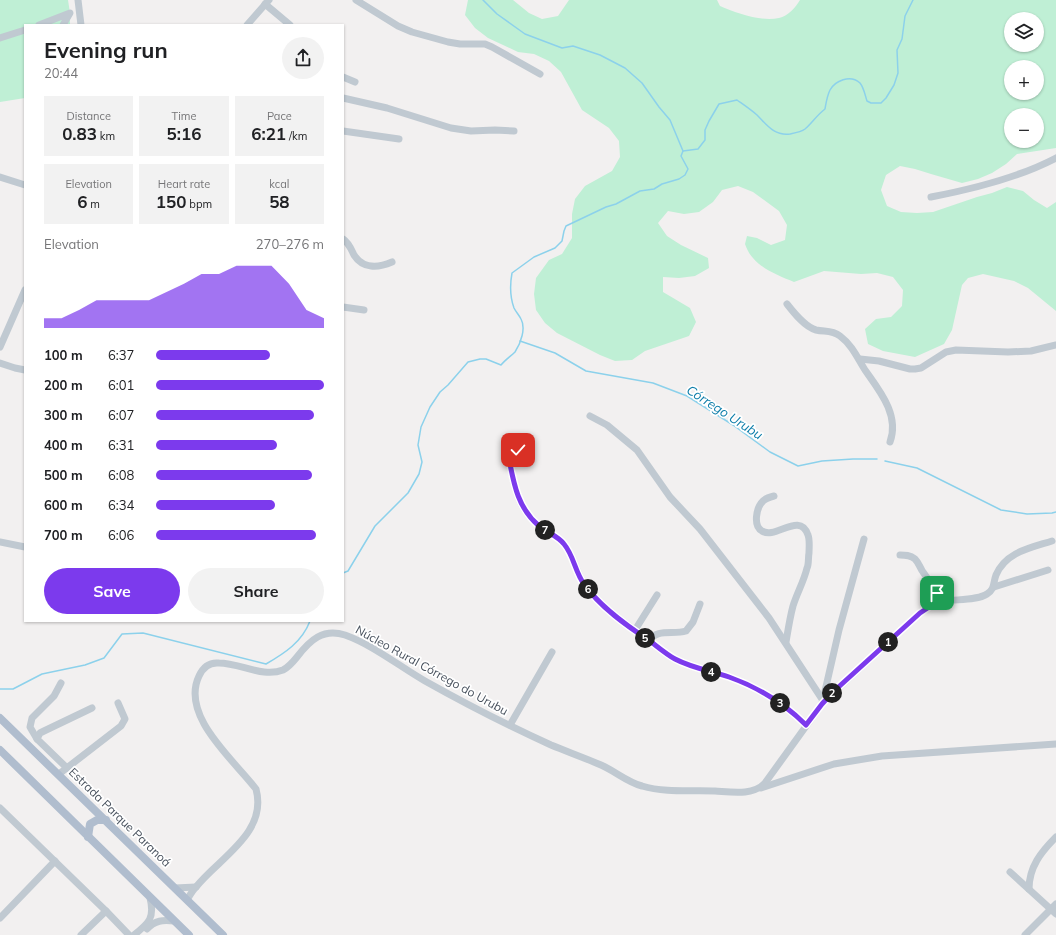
<!DOCTYPE html>
<html lang="en">
<head>
<meta charset="utf-8">
<style>
  :root { --surface:#fff; --page:#f2f2f2; --text:#202124; --muted:#757577; --accent:#7c3aed }
  body { margin:0; font-family:Mulish,sans-serif; background:var(--page); color:var(--text); height:100vh; display:flex; flex-direction:column; font-size:15px; white-space:nowrap }
  * { box-sizing:border-box; margin:0 }
  p { font-size:13px; color:var(--muted) }
  .icon { flex:none; width:22px; height:22px; fill:none; stroke:currentColor; stroke-width:2; stroke-linecap:round; stroke-linejoin:round }
  .map { position:relative; flex:1; overflow:hidden }
  .side { position:absolute; left:24px; top:24px; width:320px; height:598px; display:flex; flex-direction:column; background:var(--surface); border-radius:0px; box-shadow:0 1px 3px #0004 }
  .side>* { flex:none }
  .fabs { position:absolute; left:1004px; top:12px; display:grid; gap:8px }
  .fabs a { display:grid; place-items:center; width:40px; height:40px; border-radius:50%; background:var(--surface); box-shadow:0 1px 3px #0004; font-size:20px }
  .pin { position:absolute; display:grid; place-items:center; width:34px; height:34px; color:#fff; margin:-17px; border-radius:8px; box-shadow:0 2px 6px #0006 }
  .km { position:absolute; width:20px; height:20px; margin:-10px; border-radius:50%; background:#222; color:#fff; font-size:11px; line-height:20px; text-align:center }
  .round { display:grid; place-items:center; flex:none; width:42px; height:42px; border-radius:21px; background:var(--page) }
  .summary { display:flex; align-items:center; justify-content:space-between; height:68px; padding:0 20px }
  h1 { font-size:22px; font-weight:700; line-height:30px }
  .metrics { display:grid; grid-template-columns:repeat(3,1fr); gap:6px; height:68px; padding:4px 20px }
  .metrics div { display:grid; align-content:center; border-radius:0px; background:var(--page); text-align:center }
  .metrics b { font-size:17px; font-weight:700 }
  .metrics small { font-size:11px; font-weight:400 }
  .metrics p { font-size:11px }
  .chart { height:112px; padding:8px 20px }
  .chart p { display:flex; justify-content:space-between }
  .chart svg { width:100%; height:72px; margin-top:4px; fill:var(--accent); opacity:.7 }
  .action { display:flex; gap:8px; margin-top:auto; padding:8px 20px }
  .action a { flex:1; height:46px; border-radius:24px; background:var(--accent); color:#fff; font-size:16px; font-weight:700; line-height:46px; text-align:center }
  .action a+a { background:var(--page); color:var(--text) }
  ul { padding:0 20px; list-style:none; font-size:13px }
  li { display:grid; grid-template-columns:64px 48px 1fr; align-items:center; height:30px }
  li i { height:10px; border-radius:5px; background:var(--accent) }
  .map>svg:first-child { display:block }
</style>
</head>
<body>
<div class="map">
<svg width="1056" height="935" viewBox="0 0 1056 935">
  <rect width="100%" height="100%" fill="#f2f0f0"/>
  <g fill="#bfefd5" fill-rule="evenodd">
    <path d="M0,0H68L70,13V25H25V98L0,102Z"/>
    <path d="M468,0H513L529,13L542,19L558,16L569,0H717L720,6C736,13 761,22 779,18C788,16 795,8 800,0H1056V148L1017,154L1006,164L992,173L978,179L962,183L931,174L915,169L900,166L886,175L881,190L887,206L901,212L917,213L933,212L977,197L992,193L1007,187L1023,191L1034,200L1047,208L1056,202V311L1028,288L1014,281L983,274L968,278L962,285L952,330L944,344L915,357L883,351L868,344L865,329L876,319L891,317L902,306L903,290L893,277L877,273L861,274L824,271L794,282C780,276 763,270 753,258C749,254 747,249 745,244L747,236L757,238L771,245L785,240L787,225L779,211L753,192L738,186L722,190L713,202L699,212L684,214L668,211L658,223L667,236L681,245L708,258L709,268L695,276L679,278L663,277V292L690,308L696,322L689,336L645,351L632,360L615,361L600,355L557,333L545,323L536,310L534,294L536,278L549,260L562,254L572,238V214L575,199L585,186L612,171L620,157L619,141L609,128L582,110L561,72L549,61L534,54L518,52L488,38L475,28L465,15ZM1011,19H1037V45H1011ZM1011,67H1037V93H1011ZM1011,115H1037V141H1011Z"/>
  </g>
  <g fill="none" stroke-linecap="round" stroke-linejoin="round">
    <g stroke="#8cd1eb" stroke-width="1.5">
      <path d="M483,0L497,14L525,34L562,48L573,46L600,55L625,68L642,83L659,107L670,120L683,151"/>
      <path d="M520,341L555,353L586,371L653,383L687,396L733,425L770,452L798,466L822,461L853,459H877"/>
      <path d="M885,461L917,468L1001,510L1027,514L1052,513L1056,512"/>
      <path d="M343,573L348,571L375,526L408,493L419,474L422,462L418,445L421,427L430,407L440,392L448,385L468,362L480,359H486L501,365C505,360 511,356 515,352C521,343 526,328 521,319C519,315 516,312 514,308C510,297 510,284 512,273L534,257L555,248L562,241L564,231L566,226L606,207L616,204L640,191L654,189L662,184L679,179L685,175L688,169L681,156L683,151L698,149L705,140V130L709,121L719,104L737,100C744,105 750,109 757,115C767,125 774,136 790,134C795,133 801,132 805,129C812,123 817,115 825,109C826,103 827,96 830,90C835,81 850,74 860,83C864,88 865,95 867,101L871,103H881L886,98L894,85L898,73L897,50L902,39L905,16L913,0"/>
      <path d="M0,689H13L42,674L85,665L104,658L122,634L143,633L266,664C285,653 302,642 310,621"/>
    </g>
    <g stroke="#c0c9d1" stroke-width="7">
      <path d="M78,0L81,25"/>
      <path d="M356,0L398,26L412,32L448,42L460,44H485L492,47L540,74"/>
      <path d="M265,4L290,25"/>
      <path d="M39,25L70,13L63,25"/>
      <path d="M247,25L269,0"/>
      <path d="M0,38L25,30"/>
      <path d="M343,77L355,82"/>
      <path d="M343,98L387,108L451,128L471,131L495,130L514,131"/>
      <path d="M343,131L399,139"/>
      <path d="M0,177L25,185"/>
      <path d="M931,197C973,189 1018,178 1056,158"/>
      <path d="M343,239C349,243 351,249 354,255C363,269 378,268 392,262"/>
      <path d="M787,304C794,313 805,327 816,330C825,332 832,330 840,336C852,345 857,357 865,370C879,390 900,415 890,442"/>
      <path d="M343,307L364,310"/>
      <path d="M0,347L25,290"/>
      <path d="M860,359L879,361L910,369H915L921,368L946,352L956,350L1008,352L1031,351L1056,345"/>
      <path d="M0,363L15,368L25,370"/>
      <path d="M590,416L607,425L637,450L670,497L700,529L769,618L822,699"/>
      <path d="M518,450L510,455L509,459C514,485 517,508 539,526C547,533 557,535 564,544C574,556 576,572 584,584C600,607 627,625 650,641C658,647 666,654 675,659C692,668 711,671 729,677C757,687 785,704 806,725"/>
      <path d="M774,496C770,497 766,498 763,501C756,508 753,526 762,531C775,540 800,511 808,535C810,540 809,548 809,553C808,558 809,564 807,568C804,581 797,593 793,606C790,617 788,630 786,642"/>
      <path d="M0,542L25,547"/>
      <path d="M900,555C905,555 910,555 915,559C919,563 920,568 923,572C931,584 936,588 939,602"/>
      <path d="M994,587L1048,570"/>
      <path d="M635,630L657,595"/>
      <path d="M649,641C657,628 673,635 686,631L693,622L700,604"/>
      <path d="M822,703L920,613C925,610 930,605 935,603C950,598 975,602 987,594C995,589 993,583 996,575C1006,552 1030,548 1052,541"/>
      <path d="M510,725L552,652"/>
      <path d="M37,739L30,727L32,718L54,696L61,683"/>
      <path d="M67,768L37,739L40,733L44,731L92,708"/>
      <path d="M59,774L121,726L125,719L118,703"/>
      <path d="M761,788L834,764L882,756L1056,744"/>
      <path d="M0,808L106,911L129,935"/>
      <path d="M1010,872L1056,914"/>
      <path d="M175,888L196,887"/>
      <path d="M1029,889C1029,867 1041,852 1056,837"/>
      <path d="M187,900C190,895 192,891 196,887C219,858 268,833 256,789C234,760 180,716 199,676C203,667 209,662 219,663C240,663 263,678 283,670C289,667 293,662 297,657C310,640 323,628 345,635C373,645 399,666 425,681C466,704 509,726 551,745C568,752 585,758 601,765C615,771 627,782 642,786C665,793 691,790 715,791C731,792 753,796 765,783L822,704L839,630L864,539"/>
      <path d="M0,918L55,861"/>
      <path d="M147,929C155,920 163,920 174,921"/>
      <path d="M81,935L106,911"/>
      <path d="M134,935C149,923 155,918 150,898"/>
      <path d="M1025,935L1056,904"/>
    </g>
    <g stroke="#b0bdce" stroke-width="8">
      <path d="M0,718L223,935"/>
      <path d="M0,750L189,935"/>
      <path d="M88,837L90,824L97,820H106"/>
    </g>
  </g>
  <g fill="none" stroke-linecap="round" stroke-linejoin="round">
    <defs>
      <path id="route" d="M518,450L510,455L509,459C514,485 518,508 539,526C547,533 557,535 564,544C574,556 575,572 584,584C600,607 627,626 650,641C658,647 666,654 675,659C692,668 711,671 729,677C757,687 785,704 806,725L822,704L833,692L920,613L935,603L939,602L937,593"/>
    </defs>
    <use href="#route" stroke="#fff" stroke-width="8"/>
    <use href="#route" stroke="#7c3aed" stroke-width="5"/>
  </g>
  <g text-anchor="middle" dominant-baseline="central" stroke-width="3.5" stroke-linejoin="round" paint-order="stroke">
    <g font-size="12" fill="#48515d" stroke="#fff">
      <text transform="translate(432 670) rotate(29)">Núcleo Rural Córrego do Urubu</text>
      <text transform="translate(120 817) rotate(44)">Estrada Parque Paranoá</text>
    </g>
    <g font-size="13" font-style="italic" fill="#0e7eaa" stroke="#fff">
      <text transform="translate(725 412) rotate(33)">Córrego Urubu</text>
    </g>
  </g>
</svg>
<div class="fabs">
<a><svg class="icon" aria-label="layers" viewBox="0 0 24 24"><path d="M12 4l9 5-9 5-9-5zM3 14l9 5 9-5"/></svg></a>
<a>+</a>
<a>−</a>
</div>
<div class="pin" style="left:937px;top:593px;background:#1e9e55"><svg class="icon" aria-label="arrive" viewBox="0 0 24 24"><path d="M6 21V4h12l-3 4 3 4H6"/></svg></div>
<div class="pin" style="left:518px;top:450px;background:#d93025"><svg class="icon" aria-label="check" viewBox="0 0 24 24"><path d="M5 12l5 5 9-10"/></svg></div>
<b class="km" style="left:888px;top:642px">1</b>
<b class="km" style="left:832px;top:693px">2</b>
<b class="km" style="left:780px;top:703px">3</b>
<b class="km" style="left:711px;top:672px">4</b>
<b class="km" style="left:645px;top:638px">5</b>
<b class="km" style="left:588px;top:589px">6</b>
<b class="km" style="left:545px;top:530px">7</b>
<section class="side">
<div class="summary"><div><h1>Evening run</h1><p>20:44</p></div><a class="round"><svg class="icon" aria-label="share" viewBox="0 0 24 24"><path d="M12 15V3M7 8l5-5 5 5M5 13v7h14v-7"/></svg></a></div>
<div class="metrics">
<div><p>Distance</p><b>0.83<small> km</small></b></div>
<div><p>Time</p><b>5:16</b></div>
<div><p>Pace</p><b>6:21<small> /km</small></b></div>
</div>
<div class="metrics">
<div><p>Elevation</p><b>6<small> m</small></b></div>
<div><p>Heart rate</p><b>150<small> bpm</small></b></div>
<div><p>kcal</p><b>58</b></div>
</div>
<div class="chart"><p><span>Elevation</span>270–276 m</p>
<svg viewBox="0 0 160 44" preserveAspectRatio="none"><path d="M0 44V38L10 38L20 33L30 27L40 27L50 27L60 27L70 22L80 17L90 11L100 11L110 6L120 6L130 6L140 17L150 33L160 38V44z"/></svg>
</div>
<ul>
<li><b>100 m</b>6:37<i style="width:68%"></i></li>
<li><b>200 m</b>6:01<i style="width:100%"></i></li>
<li><b>300 m</b>6:07<i style="width:94%"></i></li>
<li><b>400 m</b>6:31<i style="width:72%"></i></li>
<li><b>500 m</b>6:08<i style="width:93%"></i></li>
<li><b>600 m</b>6:34<i style="width:71%"></i></li>
<li><b>700 m</b>6:06<i style="width:95%"></i></li>
</ul>
<div class="action"><a>Save</a><a>Share</a></div>
</section>
</div>
</body>
</html>
